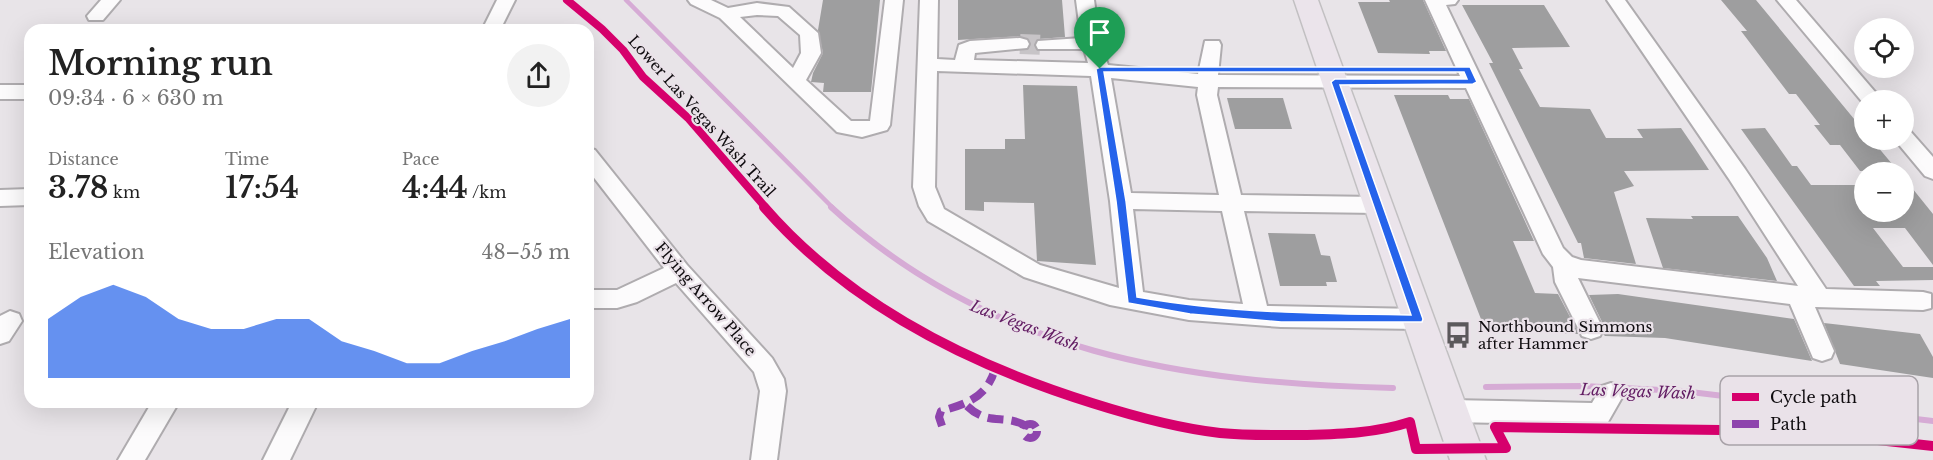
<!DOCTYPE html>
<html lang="en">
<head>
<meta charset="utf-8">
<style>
  :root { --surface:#fff; --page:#f2f2f2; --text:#222; --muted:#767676; --accent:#2563eb }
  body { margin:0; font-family:"Libre Baskerville",serif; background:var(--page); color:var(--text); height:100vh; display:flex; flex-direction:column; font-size:22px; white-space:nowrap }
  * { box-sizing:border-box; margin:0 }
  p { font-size:20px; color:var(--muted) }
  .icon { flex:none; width:33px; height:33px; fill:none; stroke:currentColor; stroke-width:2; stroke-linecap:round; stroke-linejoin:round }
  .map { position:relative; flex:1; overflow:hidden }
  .details { position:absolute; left:24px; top:24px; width:570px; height:384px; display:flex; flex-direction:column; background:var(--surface); border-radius:18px; box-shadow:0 6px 24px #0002 }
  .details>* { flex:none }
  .buttons { position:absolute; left:1854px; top:18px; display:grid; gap:12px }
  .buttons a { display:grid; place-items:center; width:60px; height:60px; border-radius:50%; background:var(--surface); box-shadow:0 6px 24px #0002; font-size:30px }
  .pin { position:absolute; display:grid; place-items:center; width:51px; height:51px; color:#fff; margin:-62px -26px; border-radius:50% 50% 50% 0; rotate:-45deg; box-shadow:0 0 6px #0007 }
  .pin .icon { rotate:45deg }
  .round { display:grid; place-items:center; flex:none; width:63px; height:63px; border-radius:32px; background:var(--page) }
  .headline { display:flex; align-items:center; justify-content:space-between; height:102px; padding:0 24px }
  h1 { font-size:33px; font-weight:600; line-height:45px }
  .stats { display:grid; grid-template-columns:repeat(3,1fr); gap:9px; height:102px; padding:6px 24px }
  .stats div { display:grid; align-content:center }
  .stats b { font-size:30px; font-weight:600 }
  .stats small { font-size:16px; font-weight:400 }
  .stats p { font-size:16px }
  .chart { height:168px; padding:12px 24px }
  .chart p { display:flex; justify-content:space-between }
  .chart svg { width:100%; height:108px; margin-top:6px; fill:var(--accent); opacity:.7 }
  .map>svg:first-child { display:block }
</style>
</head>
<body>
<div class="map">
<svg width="1933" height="460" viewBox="0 0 1933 460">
  <rect width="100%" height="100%" fill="#e8e4e8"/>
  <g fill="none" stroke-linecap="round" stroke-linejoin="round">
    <path stroke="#d6abd5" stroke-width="4.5" d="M626,0L833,208"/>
    <g stroke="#d6abd5" stroke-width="6">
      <path d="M831,207C991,354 1185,383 1393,388"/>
      <path d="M1486,387L1583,386L1682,391L1933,421"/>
    </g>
  </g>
  <g fill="#9e9e9f">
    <path d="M823,0H880L871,92H823L824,83L811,82L813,73L823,53L818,30Z"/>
    <path d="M958,0H1062L1065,37L1038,39L1034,44L1036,50H1027L1031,43L1028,38L1021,36L958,40Z"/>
    <path d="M1389,0H1423L1446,51H1429L1430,54L1378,53L1358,2H1390Z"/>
    <path d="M1721,0H1756L1864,131V140H1872L1898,171H1860L1840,145H1830L1814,125H1820L1796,94H1789L1741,31H1747Z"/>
    <path d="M1462,5H1544L1570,47L1512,48L1523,69H1519L1540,107L1590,109L1606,138H1643L1637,129L1681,128L1694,147L1709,170L1624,171L1634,186L1614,192L1636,264L1584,258L1581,243H1578L1489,63H1493Z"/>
    <path d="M1023,85L1077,86L1096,265L1037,261L1034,203L984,202V211L965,210V149H1005V139H1025Z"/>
    <path d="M1394,95H1448L1450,99H1469L1534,241H1513L1535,293L1558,294L1579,334H1561L1559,329L1517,328L1518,332H1486Z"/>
    <path d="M1227,98H1283L1292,129H1235Z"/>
    <path d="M1765,128L1792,166H1797L1811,185H1864V212H1904V178L1933,214V265L1905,228H1873L1903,267H1933V280L1876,281L1880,286H1854L1741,129Z"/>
    <path d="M1691,216H1738L1767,258L1777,281L1663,268L1646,218L1693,219Z"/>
    <path d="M1268,233L1315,234L1321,255L1330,256L1337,282H1326L1327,286H1280Z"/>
    <path d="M1618,294L1794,319L1812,361L1665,338L1605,336L1603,334L1605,328L1589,295Z"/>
    <path d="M1824,323L1920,334L1933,357V378L1840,364Z"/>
  </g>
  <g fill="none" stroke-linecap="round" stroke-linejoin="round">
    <path stroke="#c7c4c7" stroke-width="20" stroke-dasharray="20 10" stroke-linecap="butt" d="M1020,44L1045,45"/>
    <defs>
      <g id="minor">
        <path d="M101,0H120L103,20H89L87,16Z"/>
        <path d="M497,0H515L500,30H482Z"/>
        <path d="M688,0H711L728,8L757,3L789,7L818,33L821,53L806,80L851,121H870L885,0H903L890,125L887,130L862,137L837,132L720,18L691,4ZM757,15L778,16L800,35L801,53L793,68L740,17Z"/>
        <path d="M920,0H938L937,59L955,60L959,45L970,41L1020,38L1027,40L1029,44L1027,48L975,53L974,60L1088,63L1084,49H1038L1036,45L1038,41L1081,38L1076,0H1094L1100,43L1108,65L1198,74L1205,41H1219L1221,45L1218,75L1460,76L1425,0H1458L1455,4L1446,5L1563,248L1572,257L1581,260L1798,286L1729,179L1607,0H1625L1745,169L1826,289L1923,292L1931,294V308L1923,310L1815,307L1834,351L1831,358L1822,361L1813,358L1790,304L1578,278L1603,329L1600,336L1591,339L1582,336L1555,282L1553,267L1543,254L1466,88L1218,87L1217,95L1241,195L1378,197L1386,199L1389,205L1386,211L1378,213L1244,211L1267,306L1418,309L1427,312L1430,319L1427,326L1418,329L1281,327L1189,320L1110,305L1024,277L928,221L919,206L913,187ZM937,71L1091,76L1110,201L1119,288L1040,265L944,209L935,187ZM1111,78L1198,87L1197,95L1219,195L1131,193ZM1133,209L1222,211L1243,304L1189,300L1143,292Z"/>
        <path d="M1777,0H1796L1882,100H1864V104Z"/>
        <rect x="0" y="85" width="30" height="14"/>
        <path d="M1904,130L1911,132L1933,157V179L1925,176L1895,140H1904Z"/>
        <path d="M588,148L595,150L687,265L772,358L784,379L786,391L777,460H751L760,391L754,372L676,283L637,302L617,308H588V290H617L664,268L588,170Z"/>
        <path d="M30,189V205L0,206V190Z"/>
        <path d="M10,311L19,314L22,321L9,341L0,344V316Z"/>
        <path d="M1611,383L1620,386L1624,394L1608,422L1599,425L1451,422L1442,419L1438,411L1442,403L1451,400L1592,403L1602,386Z"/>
        <path d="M152,402H179L145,460H118Z"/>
        <path d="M292,402H318L290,460H263Z"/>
      </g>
      <path id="major" d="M1294,0H1318L1486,460H1450Z"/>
    </defs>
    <use href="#minor" stroke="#afacaf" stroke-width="4"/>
    <use href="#major" stroke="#c2c0c2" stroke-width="3"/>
    <use href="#minor" fill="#fcfbfc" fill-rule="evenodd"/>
    <use href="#major" fill="#ebe4eb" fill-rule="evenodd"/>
    <g stroke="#8e44ad" stroke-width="8" stroke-dasharray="16 8" stroke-linecap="butt">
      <path d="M967,406C989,427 1004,413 1026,426"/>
      <circle cx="1030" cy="431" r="7"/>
      <path d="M942,426L939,417L941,411C967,404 987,397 995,369"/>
    </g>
    <defs>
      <path id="cycleway-far1" d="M567,0L602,29L623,50L643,77L688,118L766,208"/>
      <path id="cycleway" d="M764,207C849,305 970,365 1092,403C1133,416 1177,428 1220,433C1249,436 1278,435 1307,435C1342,434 1376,433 1410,422L1416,449L1506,448L1495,427L1795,431L1933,446"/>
    </defs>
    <use href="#cycleway-far1" stroke="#eae2e9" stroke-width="11"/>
    <use href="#cycleway" stroke="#eae2e9" stroke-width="14"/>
    <use href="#cycleway-far1" stroke="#d6006c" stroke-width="8"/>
    <use href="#cycleway" stroke="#d6006c" stroke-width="10"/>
  </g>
  <path fill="#2563eb" stroke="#fff" stroke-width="1.5" fill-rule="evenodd" d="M1100,67H1470L1477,82L1473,84L1340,85L1423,319L1422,322H1281L1190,314L1128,303L1116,201L1096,69ZM1104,72H1464L1467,79H1335L1331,82L1411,315C1319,314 1228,313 1137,297L1126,201Z"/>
  <defs>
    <symbol id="bus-bare" viewBox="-9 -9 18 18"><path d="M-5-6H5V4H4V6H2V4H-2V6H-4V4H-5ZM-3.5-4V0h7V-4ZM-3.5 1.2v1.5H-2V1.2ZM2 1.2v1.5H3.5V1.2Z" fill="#5b585b" stroke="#eae2e9" stroke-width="2.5" paint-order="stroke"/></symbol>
  </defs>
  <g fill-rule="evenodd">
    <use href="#bus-bare" x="1439" y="316" width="38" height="38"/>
  </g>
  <g text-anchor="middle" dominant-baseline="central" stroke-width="4.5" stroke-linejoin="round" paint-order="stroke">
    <g font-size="15" fill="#0f0c0f" stroke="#eae2e9">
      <text transform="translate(702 116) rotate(48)">Lower Las Vegas Wash Trail</text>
      <text transform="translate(706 299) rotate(49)">Flying Arrow Place</text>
    </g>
    <g font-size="15" fill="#0f0c0f" stroke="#eae2e9" text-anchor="start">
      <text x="1478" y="326">Northbound Simmons<tspan x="1478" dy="17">after Hammer</tspan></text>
    </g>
    <g font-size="16" font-style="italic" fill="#621c63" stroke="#eae2e9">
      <text transform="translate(1025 325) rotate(21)">Las Vegas Wash</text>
      <text transform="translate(1638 391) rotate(2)">Las Vegas Wash</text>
    </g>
  </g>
  <rect x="1720" y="376" width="198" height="69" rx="9" fill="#eae2e9" stroke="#a8a2a8" stroke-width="1.5"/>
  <rect x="1732" y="393" width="27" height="8" fill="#d6006c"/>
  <rect x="1732" y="420" width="27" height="8" fill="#8e44ad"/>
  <g font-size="16" fill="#0f0c0f">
    <text x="1770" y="403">Cycle path</text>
    <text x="1770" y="430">Path</text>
  </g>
</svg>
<div class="buttons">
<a><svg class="icon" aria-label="locate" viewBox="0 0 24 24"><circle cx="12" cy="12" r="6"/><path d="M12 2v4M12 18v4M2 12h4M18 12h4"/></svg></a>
<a>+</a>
<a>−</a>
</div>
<div class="pin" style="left:1100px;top:69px;background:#1e9e55"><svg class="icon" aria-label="arrive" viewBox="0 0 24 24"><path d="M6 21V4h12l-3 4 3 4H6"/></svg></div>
<section class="details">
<div class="headline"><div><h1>Morning run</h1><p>09:34 · 6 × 630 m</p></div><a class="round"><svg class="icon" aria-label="share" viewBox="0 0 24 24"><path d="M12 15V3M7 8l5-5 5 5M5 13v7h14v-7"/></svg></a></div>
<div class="stats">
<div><p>Distance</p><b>3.78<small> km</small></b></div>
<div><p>Time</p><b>17:54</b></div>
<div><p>Pace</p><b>4:44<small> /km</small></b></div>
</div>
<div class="chart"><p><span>Elevation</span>48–55 m</p>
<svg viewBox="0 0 160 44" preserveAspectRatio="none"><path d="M0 44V20L10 11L20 6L30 11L40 20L50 24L60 24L70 20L80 20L90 29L100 33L110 38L120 38L130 33L140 29L150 24L160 20V44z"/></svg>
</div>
</section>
</div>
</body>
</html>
